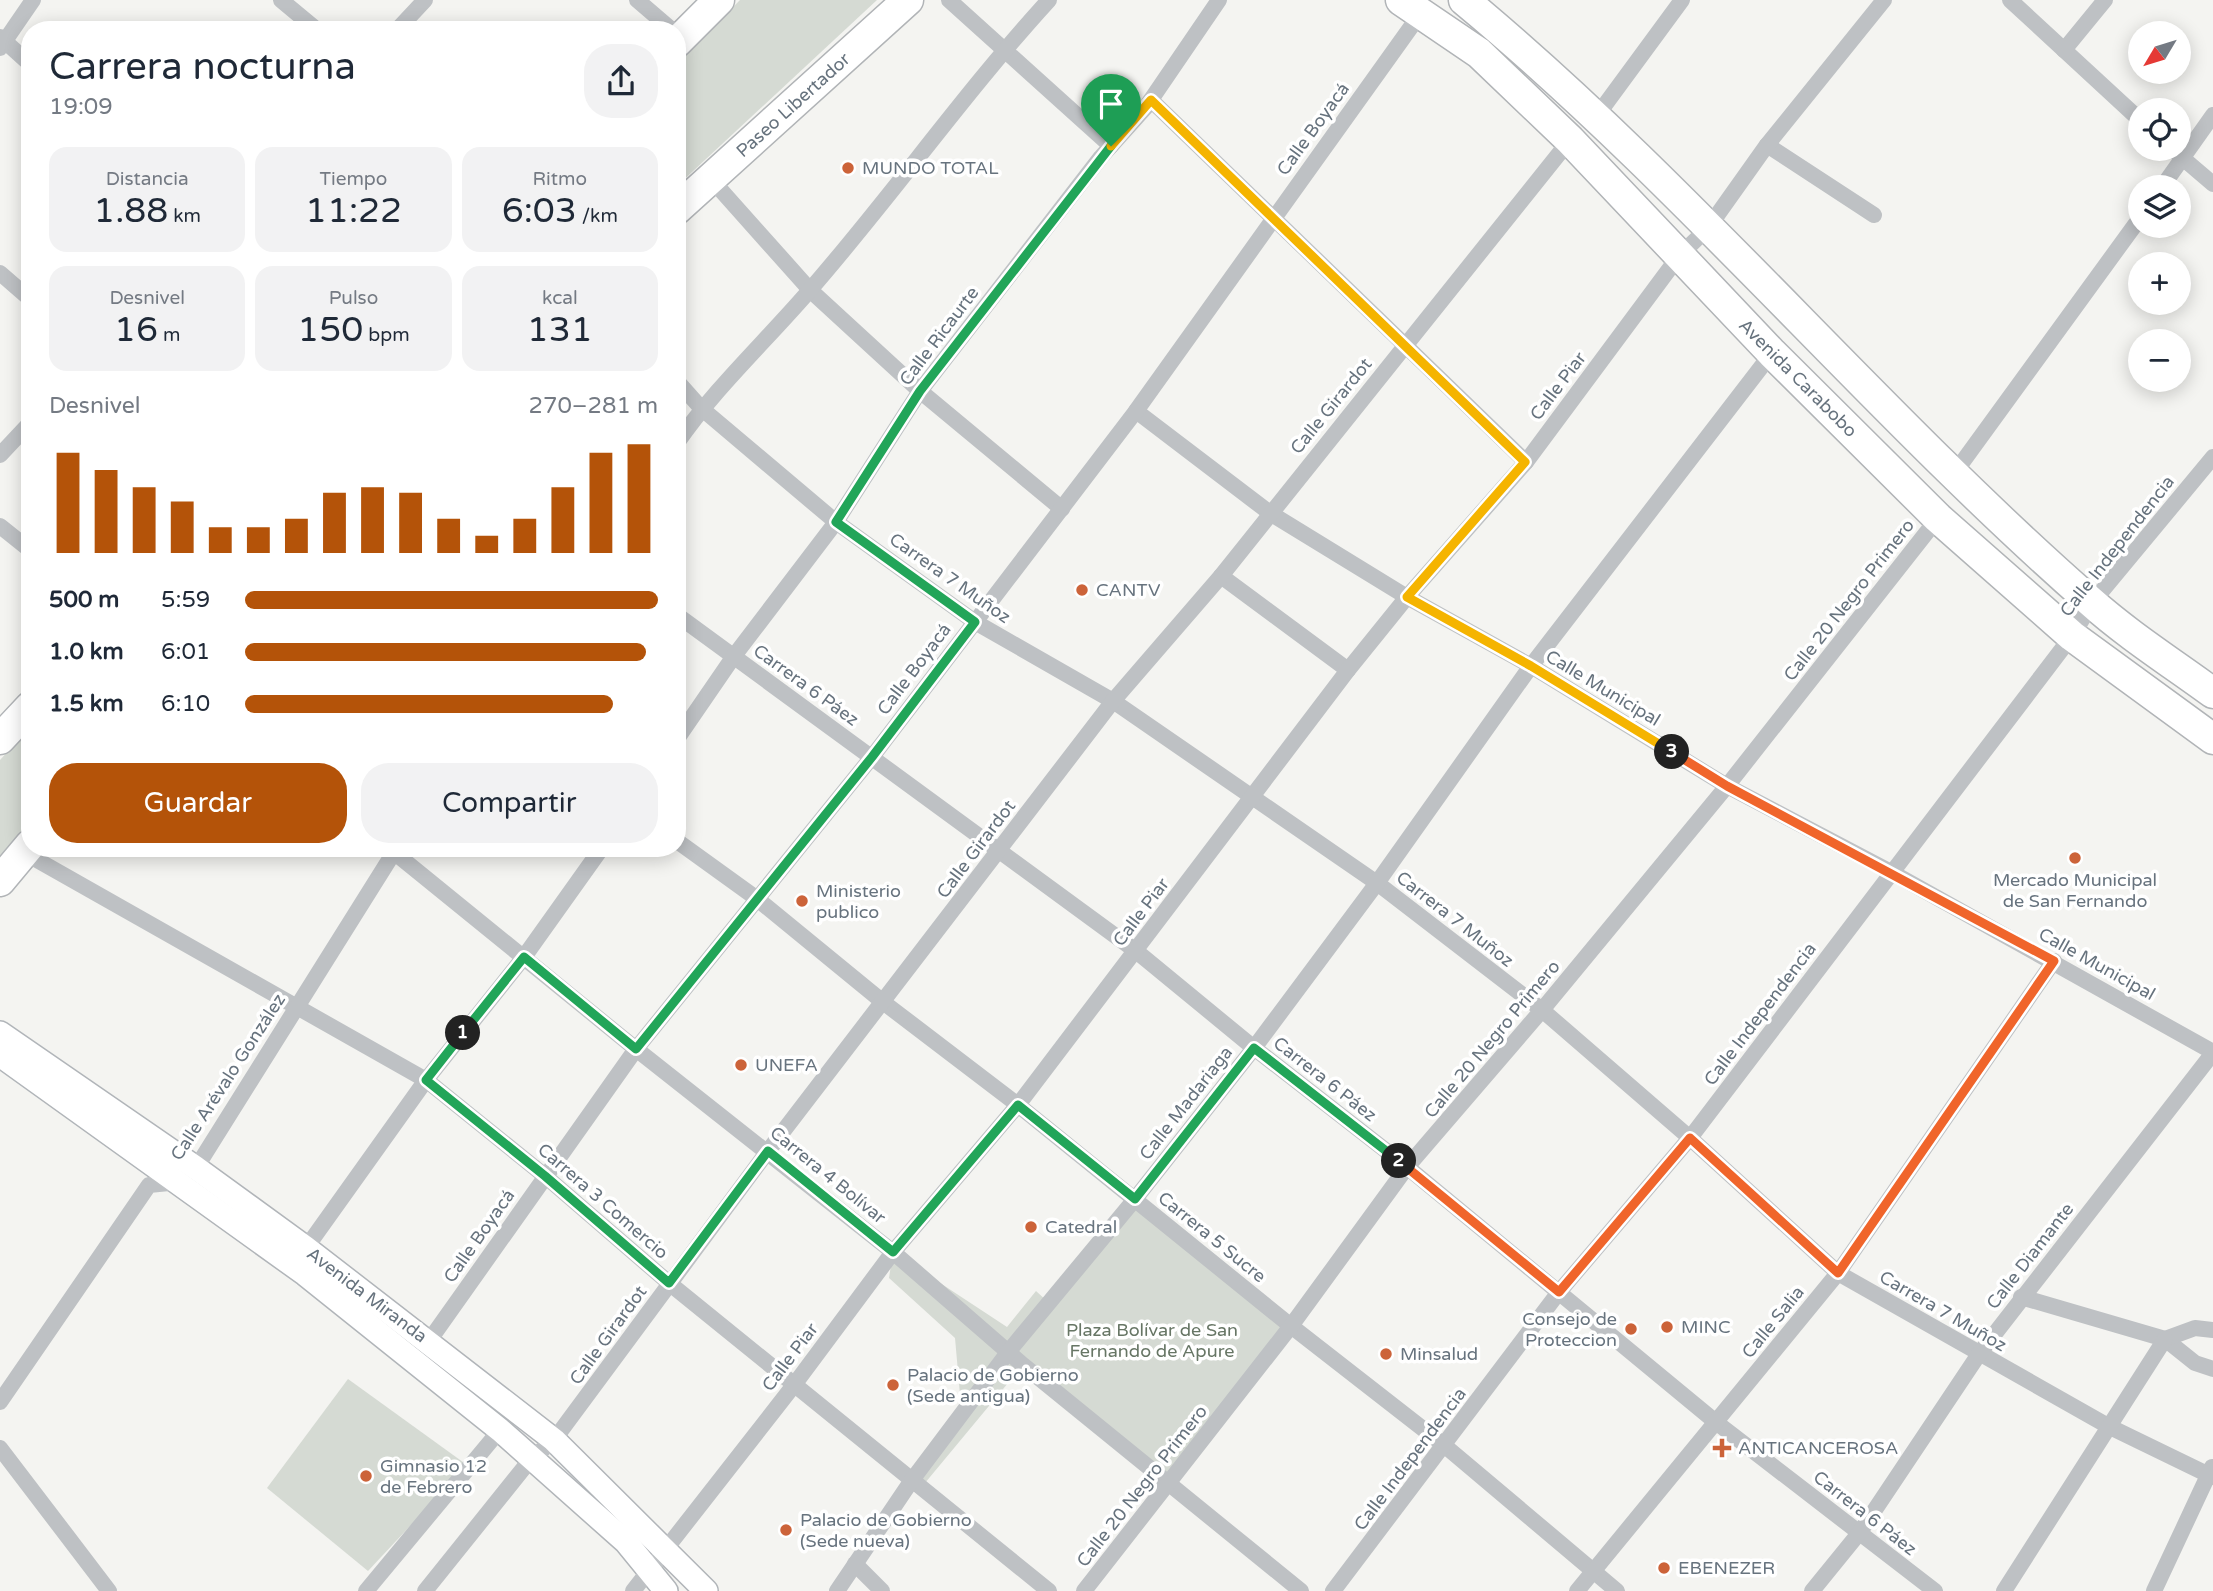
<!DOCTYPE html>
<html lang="es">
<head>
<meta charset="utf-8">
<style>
  :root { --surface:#fff; --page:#f2f2f3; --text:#1f2937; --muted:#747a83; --accent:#b45309 }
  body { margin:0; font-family:"Varela Round",sans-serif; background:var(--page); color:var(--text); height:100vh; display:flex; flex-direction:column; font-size:26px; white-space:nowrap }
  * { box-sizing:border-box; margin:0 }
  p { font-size:23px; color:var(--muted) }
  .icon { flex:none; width:38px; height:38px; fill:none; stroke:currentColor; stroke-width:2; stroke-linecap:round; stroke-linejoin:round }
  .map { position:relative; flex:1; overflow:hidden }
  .drawer { position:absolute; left:21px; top:21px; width:665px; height:836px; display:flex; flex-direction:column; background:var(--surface); border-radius:28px; box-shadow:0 4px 18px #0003 }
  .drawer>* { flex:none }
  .needle { width:46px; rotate:232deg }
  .tools { position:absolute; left:2128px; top:21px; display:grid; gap:14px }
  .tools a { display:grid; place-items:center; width:63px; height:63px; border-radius:50%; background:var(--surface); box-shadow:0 4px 18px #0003; font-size:35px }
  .pin { position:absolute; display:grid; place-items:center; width:60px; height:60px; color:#fff; margin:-72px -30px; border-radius:50% 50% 50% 0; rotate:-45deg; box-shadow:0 0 7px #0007 }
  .pin .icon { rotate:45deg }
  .km { position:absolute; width:35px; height:35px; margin:-18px; border-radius:50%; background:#222; color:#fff; font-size:19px; line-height:35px; text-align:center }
  .round { display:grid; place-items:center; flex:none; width:74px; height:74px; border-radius:28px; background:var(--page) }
  .headline { display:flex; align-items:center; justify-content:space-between; height:119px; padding:0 28px }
  h1 { font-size:38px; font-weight:600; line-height:52px }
  .stats { display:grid; grid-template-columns:repeat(3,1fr); gap:10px; height:119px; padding:7px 28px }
  .stats div { display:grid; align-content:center; border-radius:18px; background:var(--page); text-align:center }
  .stats b { font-size:35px; font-weight:600 }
  .stats small { font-size:19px; font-weight:400 }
  .stats p { font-size:19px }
  .chart { height:196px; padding:14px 28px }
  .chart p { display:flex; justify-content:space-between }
  .chart svg { width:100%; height:126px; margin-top:7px; stroke:var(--accent); stroke-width:6 }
  .cta { display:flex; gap:14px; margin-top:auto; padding:14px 28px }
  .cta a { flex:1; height:80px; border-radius:28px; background:var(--accent); color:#fff; font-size:28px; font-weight:600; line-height:80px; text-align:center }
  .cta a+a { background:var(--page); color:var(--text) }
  ul { padding:0 28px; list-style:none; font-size:23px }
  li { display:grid; grid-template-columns:112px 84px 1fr; align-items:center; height:52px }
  li i { height:18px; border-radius:9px; background:var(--accent) }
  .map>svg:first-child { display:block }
</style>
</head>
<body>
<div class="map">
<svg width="2213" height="1591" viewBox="0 0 2213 1591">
  <rect width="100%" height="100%" fill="#f4f4f1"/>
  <g fill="#d5dad3">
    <path d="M740,0H877L677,186V64Z"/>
    <path d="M30,727V823L0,856V760Z"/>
    <path d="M1135,1199L1291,1326L1169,1482L1023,1365L925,1483L912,1473L961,1406L955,1338L889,1278L893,1252L1007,1327L1036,1291L1048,1302Z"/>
    <path d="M348,1379L467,1465L368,1571L267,1488Z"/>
  </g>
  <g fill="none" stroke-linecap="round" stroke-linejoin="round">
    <defs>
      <g id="secondary">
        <path d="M0,1033L196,1168L306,1248L554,1440L706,1591"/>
        <path d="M0,1055L305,1274L500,1430L626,1542L666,1591"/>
      </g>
      <g id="highway">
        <path d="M1401,0L1479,53L1570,140L1772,353L1938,518L2072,636L2213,739"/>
        <path d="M1464,0C1687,185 1872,410 2090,601C2128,635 2172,663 2213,693"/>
        <path d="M677,42L719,0"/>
        <path d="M677,209L908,0"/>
        <path d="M0,739L30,707"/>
        <path d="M0,881L30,845"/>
      </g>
    </defs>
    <use href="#secondary" stroke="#b1b5b9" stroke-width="26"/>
    <use href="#highway" stroke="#b1b4b7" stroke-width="33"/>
    <g stroke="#bec1c4" stroke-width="16">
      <path d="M281,0L317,30"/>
      <path d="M637,0L672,30"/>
      <path d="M949,0L1111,146"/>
      <path d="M2010,0L2140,120"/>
      <path d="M397,30L425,0"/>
      <path d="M0,37L30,64"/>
      <path d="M0,48L33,0"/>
      <path d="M2064,50L2105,0"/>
      <path d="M1151,100L1526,462"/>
      <path d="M1596,117L1682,0"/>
      <path d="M1767,145L1874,215"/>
      <path d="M2172,149L2213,184"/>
      <path d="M711,179L810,290L920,391L1062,509"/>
      <path d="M2162,187L2213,115"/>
      <path d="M0,273L30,299"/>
      <path d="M677,381L701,408L836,522L975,622L1113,701L1377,883L1542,1010L1690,1138L1838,1273L2108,1426L2213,1477"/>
      <path d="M1136,411L1270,513L1407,597L1531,666L1727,786L1891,872L2213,1052"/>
      <path d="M677,443C716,387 765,342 809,291C892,196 964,93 1049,0"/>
      <path d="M0,455L30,423"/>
      <path d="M1953,475L2140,218"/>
      <path d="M0,526L30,550"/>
      <path d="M1221,576L1348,670"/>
      <path d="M677,615L1136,951L1254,1048L1407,1167L1717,1423L1935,1591"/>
      <path d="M677,739L734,656L836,522L920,391L1101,157L1146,107L1219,0"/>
      <path d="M677,841L756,898L883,1002L1018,1105L1291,1326L1445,1446L1617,1591"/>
      <path d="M390,849L636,1049L893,1252L1023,1365L1301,1591"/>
      <path d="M23,852L426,1080L545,1176L669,1283L1049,1591"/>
      <path d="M306,1248L426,1080L524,957L601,849"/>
      <path d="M2021,1297L2165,1339L2195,1363L2213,1369"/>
      <path d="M2165,1339L2195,1328L2213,1330"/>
      <path d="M429,1341L636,1049L872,757L1136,411L1421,13"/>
      <path d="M0,1402L149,1185L179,1182L196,1168L396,849"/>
      <path d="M0,1448L109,1591"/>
      <path d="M855,1564L882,1591"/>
      <path d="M366,1591L500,1430"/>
      <path d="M425,1591L531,1459L554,1440L768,1151L1113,701L1221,576L1570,140"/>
      <path d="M633,1591L794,1385L893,1252L1018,1105L1348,670L1407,597L1526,462L1679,256L1708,228L1767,145L1884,0"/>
      <path d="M837,1591L912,1480L1009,1351L1135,1199L1254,1048L1377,883L1531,666L1772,353"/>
      <path d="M1084,1591L1291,1326L1407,1167L1542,1010L1727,786L1938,518"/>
      <path d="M1333,1591L1559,1292L1690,1138L2072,636L2092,603L2213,457"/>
      <path d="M1577,1591L1838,1273L2054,961"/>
      <path d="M1812,1591L1860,1532L1979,1354L2213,1053"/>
      <path d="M2004,1591L2165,1339"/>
      <path d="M2154,1591L2212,1467"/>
    </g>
    <use href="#secondary" stroke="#fff" stroke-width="23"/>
    <use href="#highway" stroke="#fff" stroke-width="30"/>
  </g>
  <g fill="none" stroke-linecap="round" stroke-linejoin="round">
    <defs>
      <path id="split-1" d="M463,1033L524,957L636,1049L872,757L975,622L836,522L920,391L1111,146"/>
      <path id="split-2" d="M463,1033L426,1080L545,1176L669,1283L768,1151L893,1252L1018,1105L1135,1199L1254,1048L1399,1161"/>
      <path id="split-3" d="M1399,1161L1559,1292L1690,1138L1838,1273L2054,961L1727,786L1672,752"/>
      <path id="split-4" d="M1111,146L1151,100L1525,462L1407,597L1531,666L1672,752"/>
    </defs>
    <use href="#split-1" stroke="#fff" stroke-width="14"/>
    <use href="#split-2" stroke="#fff" stroke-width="14"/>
    <use href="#split-3" stroke="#fff" stroke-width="14"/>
    <use href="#split-4" stroke="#fff" stroke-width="14"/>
    <use href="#split-1" stroke="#22a559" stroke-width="9"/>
    <use href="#split-2" stroke="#22a559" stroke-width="9"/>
    <use href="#split-3" stroke="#f0652b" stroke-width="9"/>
    <use href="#split-4" stroke="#f5b400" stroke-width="9"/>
  </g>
  <g fill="#cc6339" stroke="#fff" stroke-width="2.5">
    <circle cx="848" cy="168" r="7"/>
    <circle cx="1082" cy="590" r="7"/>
    <circle cx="2075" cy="858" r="7"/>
    <circle cx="802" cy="901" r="7"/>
    <circle cx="741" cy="1065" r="7"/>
    <circle cx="1031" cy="1227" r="7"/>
    <circle cx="1667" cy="1327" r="7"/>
    <circle cx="1631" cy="1329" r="7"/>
    <circle cx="1386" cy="1354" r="7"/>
    <circle cx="893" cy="1385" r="7"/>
    <path d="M1718.5 1437.5h7v7h7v7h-7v7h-7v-7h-7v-7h7z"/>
    <circle cx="366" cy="1476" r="7"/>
    <circle cx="786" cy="1530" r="7"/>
    <circle cx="1664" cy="1568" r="7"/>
  </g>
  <g text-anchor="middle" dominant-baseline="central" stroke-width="7" stroke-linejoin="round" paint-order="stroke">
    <g font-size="18" fill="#67737e" stroke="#fff">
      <text transform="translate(793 105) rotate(-42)">Paseo Libertador</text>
      <text transform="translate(1313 129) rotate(-54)">Calle Boyacá</text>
      <text transform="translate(939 336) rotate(-53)">Calle Ricaurte</text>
      <text transform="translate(1798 378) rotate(45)">Avenida Carabobo</text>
      <text transform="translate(1558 386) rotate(-53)">Calle Piar</text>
      <text transform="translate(1331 406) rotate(-51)">Calle Girardot</text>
      <text transform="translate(2117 546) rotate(-52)">Calle Independencia</text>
      <text transform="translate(950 578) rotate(35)">Carrera 7 Muñoz</text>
      <text transform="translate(1849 600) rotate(-52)">Calle 20 Negro Primero</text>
      <text transform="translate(914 669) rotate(-53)">Calle Boyacá</text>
      <text transform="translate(806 685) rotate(36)">Carrera 6 Páez</text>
      <text transform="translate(1603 688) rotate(31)">Calle Municipal</text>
      <text transform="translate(976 849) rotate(-53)">Calle Girardot</text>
      <text transform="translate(1141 912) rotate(-53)">Calle Piar</text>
      <text transform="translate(1455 919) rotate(38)">Carrera 7 Muñoz</text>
      <text transform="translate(2097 964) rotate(29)">Calle Municipal</text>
      <text transform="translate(1760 1014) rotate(-53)">Calle Independencia</text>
      <text transform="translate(1492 1039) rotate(-50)">Calle 20 Negro Primero</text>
      <text transform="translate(228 1077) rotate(-57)">Calle Arévalo González</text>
      <text transform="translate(1325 1079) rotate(38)">Carrera 6 Páez</text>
      <text transform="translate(1186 1103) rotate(-52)">Calle Madariaga</text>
      <text transform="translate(828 1175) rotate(39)">Carrera 4 Bolívar</text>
      <text transform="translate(603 1201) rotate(41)">Carrera 3 Comercio</text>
      <text transform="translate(479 1236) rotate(-55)">Calle Boyacá</text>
      <text transform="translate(1212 1237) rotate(39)">Carrera 5 Sucre</text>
      <text transform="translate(2030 1256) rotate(-52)">Calle Diamante</text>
      <text transform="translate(367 1295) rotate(37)">Avenida Miranda</text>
      <text transform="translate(1943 1311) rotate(30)">Carrera 7 Muñoz</text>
      <text transform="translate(1773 1322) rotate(-51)">Calle Salia</text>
      <text transform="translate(608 1335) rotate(-54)">Calle Girardot</text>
      <text transform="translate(790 1357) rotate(-53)">Calle Piar</text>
      <text transform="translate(1410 1459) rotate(-53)">Calle Independencia</text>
      <text transform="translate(1142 1486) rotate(-52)">Calle 20 Negro Primero</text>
      <text transform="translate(1865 1513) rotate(38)">Carrera 6 Páez</text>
    </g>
    <g font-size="18" fill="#67737e" stroke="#fff" text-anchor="start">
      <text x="862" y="168">MUNDO TOTAL</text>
      <text x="1096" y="590">CANTV</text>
      <text x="2075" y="880" text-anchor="middle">Mercado Municipal<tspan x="2075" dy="21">de San Fernando</tspan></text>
      <text x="816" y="891">Ministerio<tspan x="816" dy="21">publico</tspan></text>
      <text x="755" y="1065">UNEFA</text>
      <text x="1045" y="1227">Catedral</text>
      <text x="1617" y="1319" text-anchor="end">Consejo de<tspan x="1617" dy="21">Proteccion</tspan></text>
      <text x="1681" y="1327">MINC</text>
      <text x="1400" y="1354">Minsalud</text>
      <text x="907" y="1375">Palacio de Gobierno<tspan x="907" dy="21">(Sede antigua)</tspan></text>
      <text x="1738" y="1448">ANTICANCEROSA</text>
      <text x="380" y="1466">Gimnasio 12<tspan x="380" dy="21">de Febrero</tspan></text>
      <text x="800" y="1520">Palacio de Gobierno<tspan x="800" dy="21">(Sede nueva)</tspan></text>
      <text x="1678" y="1568">EBENEZER</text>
    </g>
    <g font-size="18" fill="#677665" stroke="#fff">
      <text x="1152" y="1330">Plaza Bolívar de San<tspan x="1152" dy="21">Fernando de Apure</tspan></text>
    </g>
  </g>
</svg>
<div class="tools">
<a><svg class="needle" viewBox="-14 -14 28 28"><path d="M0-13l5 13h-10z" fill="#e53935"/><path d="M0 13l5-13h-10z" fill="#747a83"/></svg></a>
<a><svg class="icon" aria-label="locate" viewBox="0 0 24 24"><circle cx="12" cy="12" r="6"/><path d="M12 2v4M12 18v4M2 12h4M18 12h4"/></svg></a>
<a><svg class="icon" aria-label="layers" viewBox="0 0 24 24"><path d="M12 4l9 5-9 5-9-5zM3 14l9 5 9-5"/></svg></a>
<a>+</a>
<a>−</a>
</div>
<div class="pin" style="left:1111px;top:146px;background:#1e9e55"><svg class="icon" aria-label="arrive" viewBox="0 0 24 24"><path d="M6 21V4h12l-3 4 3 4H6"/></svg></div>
<b class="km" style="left:463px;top:1033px">1</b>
<b class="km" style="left:1399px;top:1161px">2</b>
<b class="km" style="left:1672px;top:752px">3</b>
<section class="drawer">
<div class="headline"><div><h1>Carrera nocturna</h1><p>19:09</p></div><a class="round"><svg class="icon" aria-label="share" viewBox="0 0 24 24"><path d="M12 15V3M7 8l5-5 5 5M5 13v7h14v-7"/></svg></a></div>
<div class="stats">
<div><p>Distancia</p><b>1.88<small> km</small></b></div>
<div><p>Tiempo</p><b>11:22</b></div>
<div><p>Ritmo</p><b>6:03<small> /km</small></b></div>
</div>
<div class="stats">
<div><p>Desnivel</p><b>16<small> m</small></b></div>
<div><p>Pulso</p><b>150<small> bpm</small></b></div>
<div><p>kcal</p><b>131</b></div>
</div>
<div class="chart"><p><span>Desnivel</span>270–281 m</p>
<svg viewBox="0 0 160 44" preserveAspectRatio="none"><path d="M5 44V9M15 44V15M25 44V21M35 44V26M45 44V35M55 44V35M65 44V32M75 44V23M85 44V21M95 44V23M105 44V32M115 44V38M125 44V32M135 44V21M145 44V9M155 44V6"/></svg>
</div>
<ul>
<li><b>500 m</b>5:59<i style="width:100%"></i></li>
<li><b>1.0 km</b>6:01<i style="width:97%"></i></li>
<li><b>1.5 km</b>6:10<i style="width:89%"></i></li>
</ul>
<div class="cta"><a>Guardar</a><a>Compartir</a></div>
</section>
</div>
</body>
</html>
